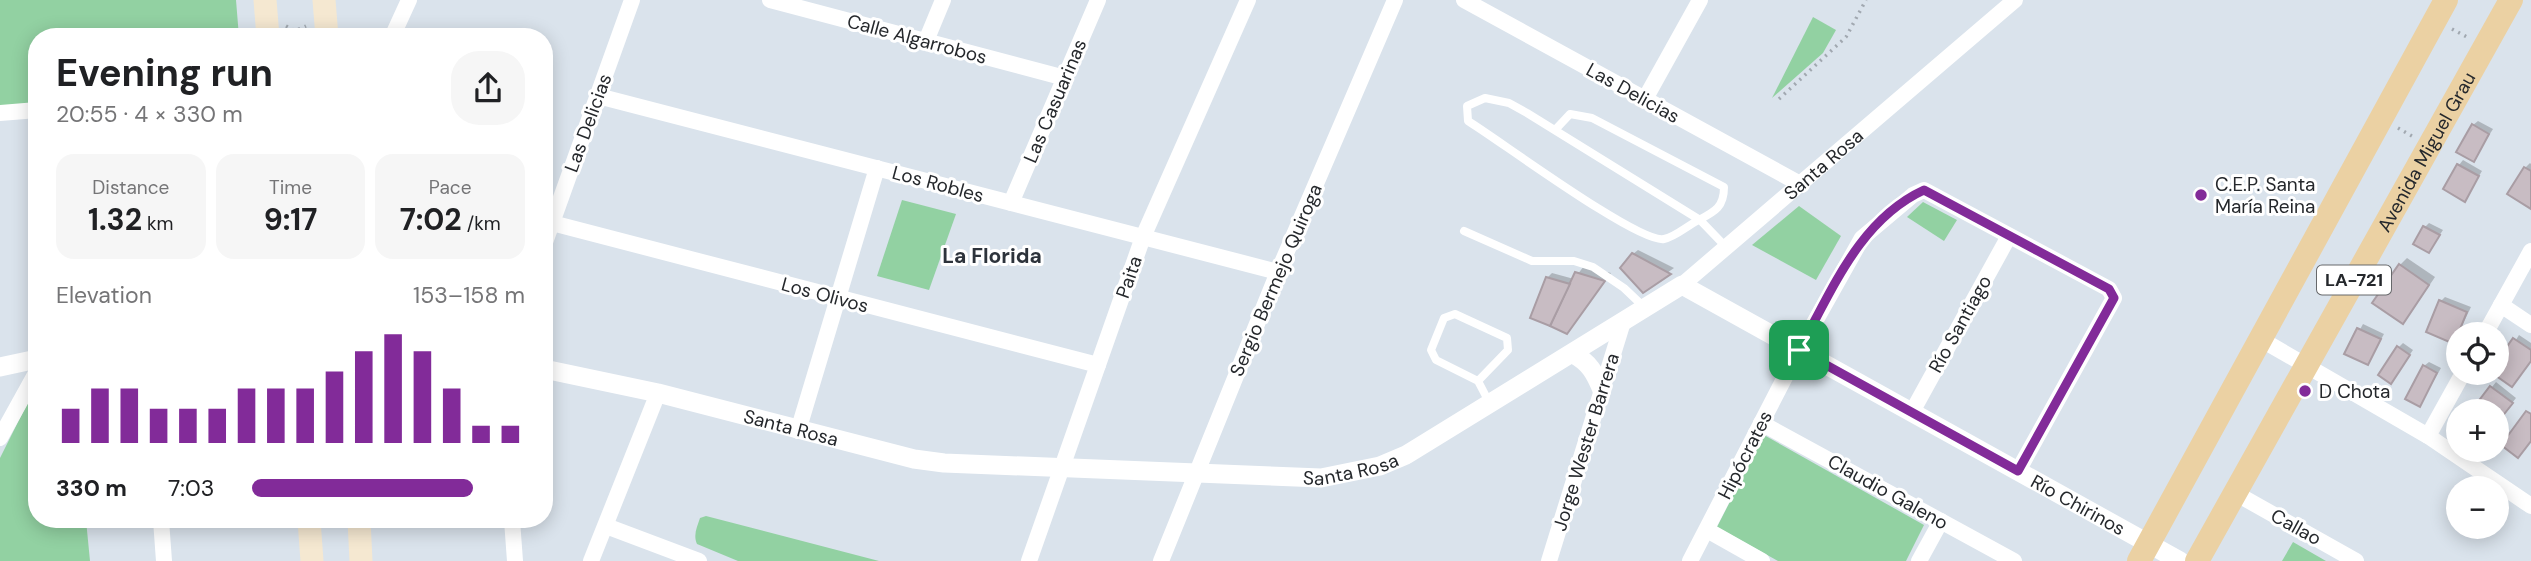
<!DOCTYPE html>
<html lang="en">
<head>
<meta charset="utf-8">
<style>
  :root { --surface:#fff; --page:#f6f6f6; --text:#202124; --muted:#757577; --accent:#822b99 }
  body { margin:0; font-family:"DM Sans",sans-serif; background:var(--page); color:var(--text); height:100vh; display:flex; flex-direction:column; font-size:26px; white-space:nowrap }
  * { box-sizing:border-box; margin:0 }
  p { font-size:23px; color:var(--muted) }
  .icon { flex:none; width:38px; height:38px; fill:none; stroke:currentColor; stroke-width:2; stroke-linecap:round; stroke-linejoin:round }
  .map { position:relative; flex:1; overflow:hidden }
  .drawer { position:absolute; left:28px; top:28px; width:525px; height:500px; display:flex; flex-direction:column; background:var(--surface); border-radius:28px; box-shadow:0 4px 18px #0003 }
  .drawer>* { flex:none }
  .tools { position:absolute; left:2446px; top:322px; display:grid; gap:14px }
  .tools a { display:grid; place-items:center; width:63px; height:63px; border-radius:50%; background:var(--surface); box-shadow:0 4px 18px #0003; font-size:35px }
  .pin { position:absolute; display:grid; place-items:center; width:60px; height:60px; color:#fff; margin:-30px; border-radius:14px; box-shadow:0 4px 10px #0006 }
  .round { display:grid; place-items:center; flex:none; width:74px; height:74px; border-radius:28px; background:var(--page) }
  .head { display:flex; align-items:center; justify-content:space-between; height:119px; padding:0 28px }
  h1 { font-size:38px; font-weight:700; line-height:52px }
  .stats { display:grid; grid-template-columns:repeat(3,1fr); gap:10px; height:119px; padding:7px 28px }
  .stats div { display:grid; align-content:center; border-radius:18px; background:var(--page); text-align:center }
  .stats b { font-size:30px; font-weight:700 }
  .stats small { font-size:19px; font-weight:400 }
  .stats p { font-size:19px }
  .chart { height:196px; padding:14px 28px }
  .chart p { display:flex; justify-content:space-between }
  .chart svg { width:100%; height:126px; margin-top:7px; stroke:var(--accent); stroke-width:6 }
  ul { padding:0 28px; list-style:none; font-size:23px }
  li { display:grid; grid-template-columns:112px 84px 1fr; align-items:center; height:52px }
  li i { height:18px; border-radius:9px; background:var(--accent) }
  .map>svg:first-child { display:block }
</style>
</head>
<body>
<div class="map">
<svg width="2531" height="561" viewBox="0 0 2531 561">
  <rect width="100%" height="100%" fill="#dae3ec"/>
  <g fill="#92d1a2">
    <path d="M0,0H236L239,37H37V104L0,107Z"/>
    <path d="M1813,17L1836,30L1823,53L1772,98Z"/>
    <path d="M902,200L956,214L929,290L877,276Z"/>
    <path d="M1923,202L1957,220L1944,241L1907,217Z"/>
    <path d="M1799,206L1841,236L1816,280L1752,245Z"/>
    <path d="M37,384V520H86L90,561H0V458Z"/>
    <path d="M1764,435L1924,525L1906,561H1778L1717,527Z"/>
    <path d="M706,516L879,561H738L697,544C693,535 697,527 700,518Z"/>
    <path d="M2293,542L2326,561H2282Z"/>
  </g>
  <g fill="#0003">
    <path d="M2478,121L2493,129L2474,159L2473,125Z"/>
    <path d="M2463,160L2482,171L2465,199L2459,165Z"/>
    <path d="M2530,163L2531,164V206L2525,168Z"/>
    <path d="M2429,223L2443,230L2429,251L2425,227Z"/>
    <path d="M1638,250L1674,268L1643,290L1633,254Z"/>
    <path d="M2407,258L2435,277L2410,314L2400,265Z"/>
    <path d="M1584,266L1611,273L1574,324L1547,278L1552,273L1574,279Z"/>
    <path d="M2445,297L2471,307L2454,342L2441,301Z"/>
    <path d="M2363,324L2384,334L2368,363L2347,353Z"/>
    <path d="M2519,335L2531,343V360L2512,385L2495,373Z"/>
    <path d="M2403,343L2413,350L2391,382L2398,348Z"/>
    <path d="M2429,362L2441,368L2420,405L2424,366Z"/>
    <path d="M2496,382L2516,398L2497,422V411H2473Z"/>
  </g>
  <g fill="#c8bcc3" stroke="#a99da4" stroke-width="2">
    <path d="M2472,124L2489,134L2474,162L2456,152Z"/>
    <path d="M2457,164L2479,176L2465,202L2443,189Z"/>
    <path d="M2524,167L2531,171V209L2507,194Z"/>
    <path d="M2423,226L2440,235L2429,253L2413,244Z"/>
    <path d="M1632,253L1671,274L1643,293L1620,268Z"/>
    <path d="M2399,264L2429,285L2403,324L2372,303Z"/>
    <path d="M1575,272L1605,281L1567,334L1550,326Z"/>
    <path d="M1546,277L1570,284L1550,326L1530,318Z"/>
    <path d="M2439,300L2467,312L2454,344L2426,332Z"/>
    <path d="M2357,328L2381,339L2368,365L2344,354Z"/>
    <path d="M2513,338L2531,350V361L2512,387L2492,373H2497V361Z"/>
    <path d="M2397,346L2410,355L2391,384L2378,375Z"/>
    <path d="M2423,365L2437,373L2420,407L2405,399Z"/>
    <path d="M2490,386L2513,403L2497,423V411H2471Z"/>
    <path d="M2526,411L2531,414V441L2518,458L2501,445Z"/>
  </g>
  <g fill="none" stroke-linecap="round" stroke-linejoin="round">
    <g stroke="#a1a8b0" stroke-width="3.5" stroke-dasharray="2 5" stroke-linecap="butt">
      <path d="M286,26L295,31L306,26"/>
      <path d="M2452,29L2467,37"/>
      <path d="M1779,99L1846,37L1866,0"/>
      <path d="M2398,128L2412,136"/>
    </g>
    <g stroke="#fff" stroke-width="8">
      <path d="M1555,130L1570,114L1592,118L1724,187C1724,208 1714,212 1697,221C1687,226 1675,237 1664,239C1639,244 1499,140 1468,121L1467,106L1485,98L1509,103L1527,113L1700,220L1726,247"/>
      <path d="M1464,231L1532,261H1574L1593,267L1624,288L1645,308"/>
      <path d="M1478,381L1508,350L1507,338L1455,314L1444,318L1431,350L1436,360L1478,381L1489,402"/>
    </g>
    <g stroke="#fff" stroke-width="16">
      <path d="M770,0L1065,78"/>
      <path d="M1464,0L1802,185"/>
      <path d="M392,37L409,0"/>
      <path d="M926,41L943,0"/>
      <path d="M598,96L1278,272"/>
      <path d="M1645,99L1700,0"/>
      <path d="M0,113L37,110"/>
      <path d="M1011,203L1098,0"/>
      <path d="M552,223L1098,365"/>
      <path d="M544,245L632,0"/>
      <path id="s1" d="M1682,285L2015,0"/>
      <path d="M2501,305L2531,325"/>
      <path d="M2485,334L2531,251"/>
      <path d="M2262,340L2428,436L2531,506"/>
      <path d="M1912,412L2009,236"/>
      <path d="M1761,423L2014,561"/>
      <path d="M798,431L877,168"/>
      <path d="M2428,436L2463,373"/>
      <path d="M0,438L37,371"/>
      <path d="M2235,493L2356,561"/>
      <path d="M161,520L164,561"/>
      <path d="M512,520L515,561"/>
      <path d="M606,526L699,561"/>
      <path d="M1707,530L1762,561"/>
      <path d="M591,561L658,393"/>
      <path d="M1029,561L1143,237L1248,0"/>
      <path d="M1161,561L1278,272L1395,0"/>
      <path d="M1549,561L1623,322"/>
      <path d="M1690,561L1799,350L1862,238L1913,195L1924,190L2109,289L2114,298L2018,471"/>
      <path d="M1919,561L1941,521"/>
    </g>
    <g stroke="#fff" stroke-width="19">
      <path d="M1573,354C1589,362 1595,373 1602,390"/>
      <path d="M0,367L37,359"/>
      <path id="s2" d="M544,369L658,393L914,459L944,463L1321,478L1380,466L1406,455L1682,285L2180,561"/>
    </g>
    <g stroke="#f5e8d1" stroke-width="23">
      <path d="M265,0L268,37"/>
      <path d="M324,0L327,37"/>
      <path d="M309,520L312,561"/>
      <path d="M359,520L361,561"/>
    </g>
    <g stroke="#ebd1a3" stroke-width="24">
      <path d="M2139,561L2446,0"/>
      <path id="s3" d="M2197,561L2511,0"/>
    </g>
  </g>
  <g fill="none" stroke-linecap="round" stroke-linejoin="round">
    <defs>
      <path id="route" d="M1924,190L2109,289L2114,298L2018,471L1799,350C1832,291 1859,220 1924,190Z"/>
    </defs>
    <use href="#route" stroke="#fff" stroke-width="14"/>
    <use href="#route" stroke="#822b99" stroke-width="9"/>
  </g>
  <g fill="#822b99" stroke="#fff" stroke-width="2.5">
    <circle cx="2201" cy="195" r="7"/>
    <circle cx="2305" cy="391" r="7"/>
  </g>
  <g text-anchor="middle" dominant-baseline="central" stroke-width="6" stroke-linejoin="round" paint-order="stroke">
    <rect fill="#fff" stroke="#66686b" stroke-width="2" x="2317" y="265.5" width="74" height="29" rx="5"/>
    <g font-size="18" font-weight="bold" fill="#25282c">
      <text x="2354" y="280">LA-721</text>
    </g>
    <g font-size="19" fill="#25282c" stroke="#fff">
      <text transform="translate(917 39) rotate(15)">Calle Algarrobos</text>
      <text transform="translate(1633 93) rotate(29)">Las Delicias</text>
      <text transform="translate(1055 101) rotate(-67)">Las Casuarinas</text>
      <text transform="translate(588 123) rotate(-70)">Las Delicias</text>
      <text stroke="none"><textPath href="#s3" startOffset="469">Avenida Miguel Grau</textPath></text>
      <text stroke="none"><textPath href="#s1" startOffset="186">Santa Rosa</textPath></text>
      <text transform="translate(938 184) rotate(15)">Los Robles</text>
      <text transform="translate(1129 277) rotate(-71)">Paita</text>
      <text transform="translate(1276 280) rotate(-67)">Sergio Bermejo Quiroga</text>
      <text transform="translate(825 295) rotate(15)">Los Olivos</text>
      <text transform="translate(1960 324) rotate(-61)">Río Santiago</text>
      <text stroke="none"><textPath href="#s2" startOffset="254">Santa Rosa</textPath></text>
      <text transform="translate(1586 442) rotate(-73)">Jorge Wester Barrera</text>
      <text transform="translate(1745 455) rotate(-63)">Hipócrates</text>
      <text stroke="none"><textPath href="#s2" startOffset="819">Santa Rosa</textPath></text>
      <text transform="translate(1888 492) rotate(29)">Claudio Galeno</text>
      <text stroke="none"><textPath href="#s2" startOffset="1654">Río Chirinos</textPath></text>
      <text transform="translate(2296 527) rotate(29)">Callao</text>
    </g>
    <g font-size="19" fill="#25282c" stroke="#fff" text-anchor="start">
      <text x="2215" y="184">C.E.P. Santa<tspan x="2215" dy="22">María Reina</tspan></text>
      <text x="2319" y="391">D Chota</text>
    </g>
    <g font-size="21" font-weight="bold" fill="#2d333b" stroke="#fff">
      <text x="992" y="256">La Florida</text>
    </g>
  </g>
</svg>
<div class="tools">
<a><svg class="icon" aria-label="locate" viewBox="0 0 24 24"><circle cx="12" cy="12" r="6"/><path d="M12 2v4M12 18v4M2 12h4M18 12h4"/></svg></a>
<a>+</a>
<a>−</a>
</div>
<div class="pin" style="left:1799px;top:350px;background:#1e9e55"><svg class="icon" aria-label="arrive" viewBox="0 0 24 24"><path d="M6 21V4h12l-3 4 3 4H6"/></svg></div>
<section class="drawer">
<div class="head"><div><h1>Evening run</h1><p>20:55 · 4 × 330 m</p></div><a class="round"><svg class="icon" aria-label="share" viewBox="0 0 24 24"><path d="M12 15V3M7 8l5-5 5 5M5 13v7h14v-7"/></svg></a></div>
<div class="stats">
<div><p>Distance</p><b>1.32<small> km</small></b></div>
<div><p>Time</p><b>9:17</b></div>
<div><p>Pace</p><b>7:02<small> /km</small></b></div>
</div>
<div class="chart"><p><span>Elevation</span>153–158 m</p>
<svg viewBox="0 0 160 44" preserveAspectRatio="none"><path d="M5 44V32M15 44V25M25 44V25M35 44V32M45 44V32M55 44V32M65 44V25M75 44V25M85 44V25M95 44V19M105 44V12M115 44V6M125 44V12M135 44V25M145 44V38M155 44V38"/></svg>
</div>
<ul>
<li><b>330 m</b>7:03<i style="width:81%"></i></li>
</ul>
</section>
</div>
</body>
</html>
